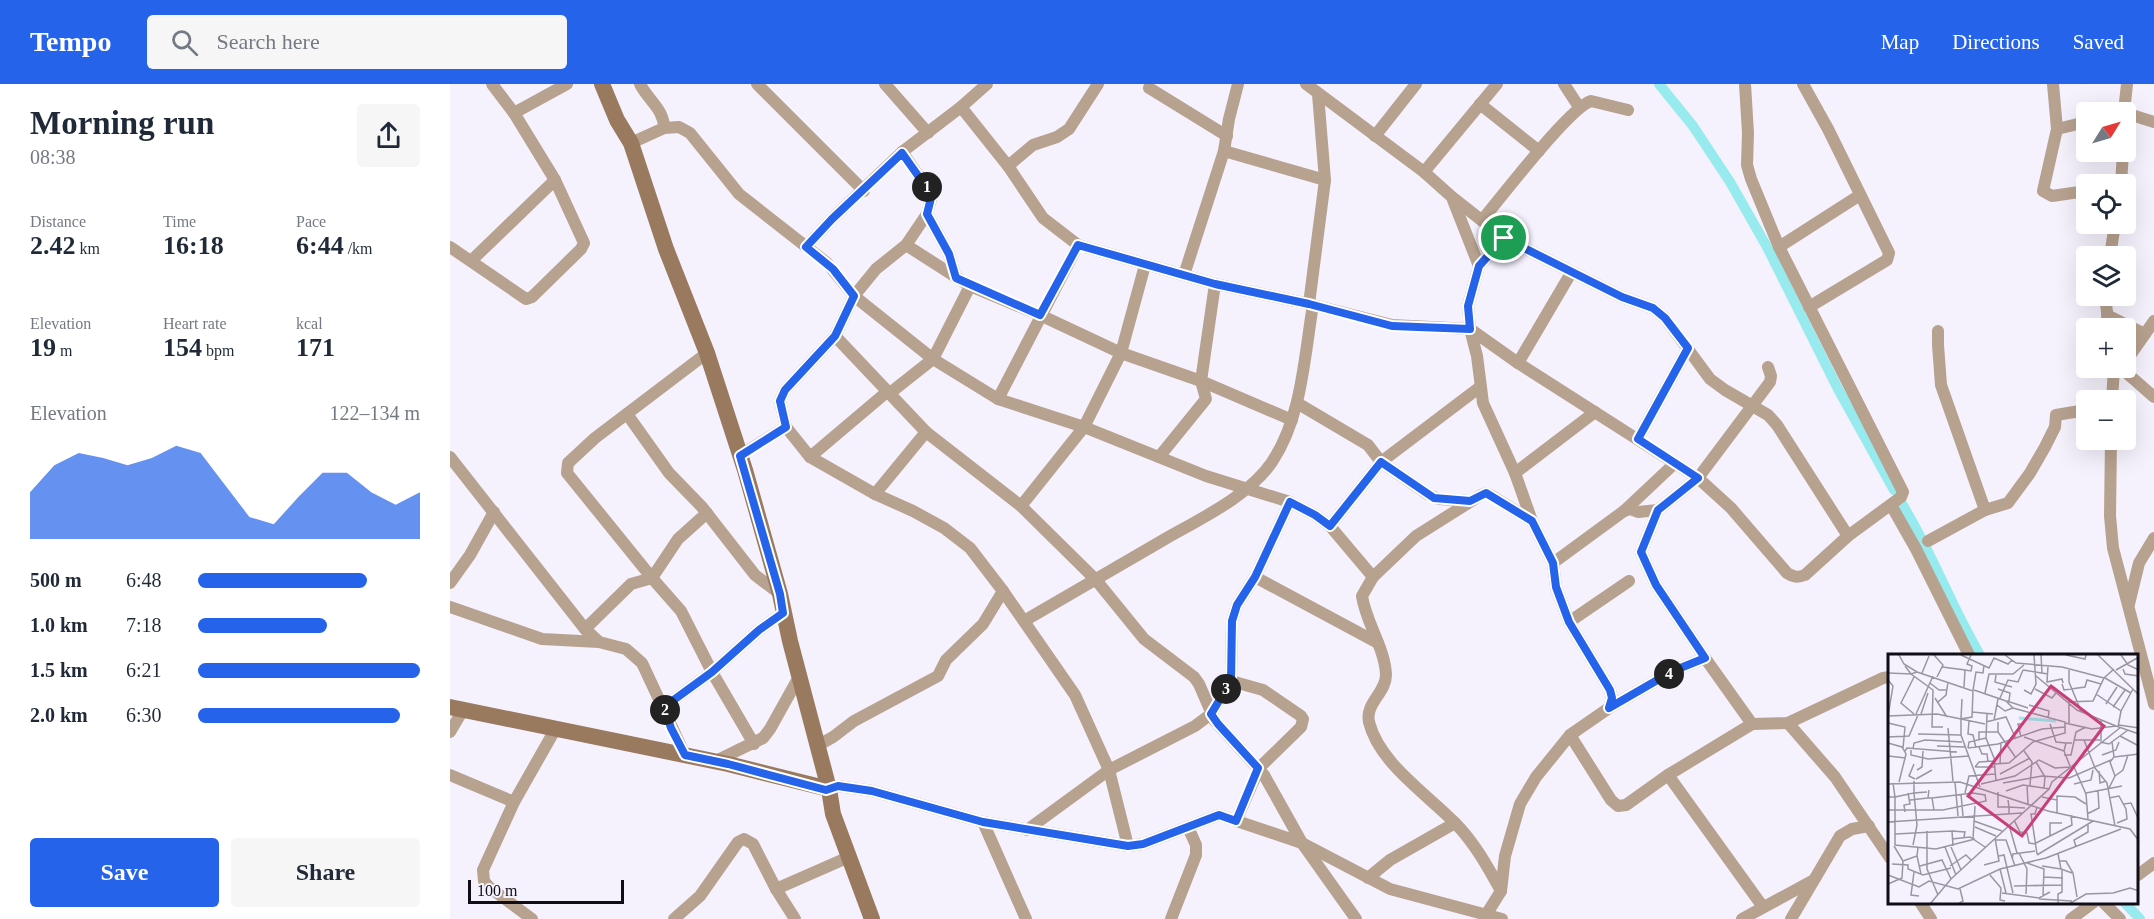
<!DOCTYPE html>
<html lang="en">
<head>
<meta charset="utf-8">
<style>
  :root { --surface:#fff; --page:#f6f6f7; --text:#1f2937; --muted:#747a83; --accent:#2563eb }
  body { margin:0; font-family:Georgia,serif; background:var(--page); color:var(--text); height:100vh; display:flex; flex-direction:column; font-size:22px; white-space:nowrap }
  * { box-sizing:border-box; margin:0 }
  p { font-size:20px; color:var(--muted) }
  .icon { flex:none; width:33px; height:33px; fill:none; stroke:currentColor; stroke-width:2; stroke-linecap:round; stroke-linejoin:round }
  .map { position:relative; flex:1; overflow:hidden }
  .panel { display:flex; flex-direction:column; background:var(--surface); width:450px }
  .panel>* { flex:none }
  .needle { width:39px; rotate:53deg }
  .tools { position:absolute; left:1626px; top:18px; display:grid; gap:12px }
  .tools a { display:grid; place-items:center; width:60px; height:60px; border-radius:6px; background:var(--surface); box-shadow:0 6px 24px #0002; font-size:30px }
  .scale { position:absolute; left:18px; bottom:15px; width:156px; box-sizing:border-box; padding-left:6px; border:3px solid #110d17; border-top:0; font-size:16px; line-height:21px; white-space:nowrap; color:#110d17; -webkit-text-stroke:4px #f5f1fd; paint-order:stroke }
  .pin { position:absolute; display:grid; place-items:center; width:51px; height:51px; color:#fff; margin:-26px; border:3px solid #fff; border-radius:50%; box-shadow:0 2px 6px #0007 }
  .km { position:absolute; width:30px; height:30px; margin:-15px; border-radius:50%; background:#222; color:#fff; font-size:16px; line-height:30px; text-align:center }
  .round { display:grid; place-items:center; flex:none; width:63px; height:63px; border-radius:6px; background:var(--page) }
  .head { display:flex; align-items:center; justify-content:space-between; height:102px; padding:0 30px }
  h1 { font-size:33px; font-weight:800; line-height:45px }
  .stats { display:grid; grid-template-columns:repeat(3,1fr); gap:9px; height:102px; padding:6px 30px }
  .stats div { display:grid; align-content:center }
  .stats b { font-size:26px; font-weight:800 }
  .stats small { font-size:16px; font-weight:400 }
  .stats p { font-size:16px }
  .chart { height:168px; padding:12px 30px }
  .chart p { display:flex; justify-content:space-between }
  .chart svg { width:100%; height:108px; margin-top:6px; fill:var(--accent); opacity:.7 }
  .button { display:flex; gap:12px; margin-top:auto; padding:12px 30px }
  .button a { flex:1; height:69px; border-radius:6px; background:var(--accent); color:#fff; font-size:24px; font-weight:800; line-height:69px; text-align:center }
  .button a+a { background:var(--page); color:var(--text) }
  ul { padding:0 30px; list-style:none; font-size:20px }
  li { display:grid; grid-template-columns:96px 72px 1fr; align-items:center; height:45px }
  li i { height:15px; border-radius:8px; background:var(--accent) }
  header { display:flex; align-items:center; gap:36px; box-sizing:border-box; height:84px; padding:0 30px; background:var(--accent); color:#fff }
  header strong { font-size:28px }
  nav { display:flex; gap:33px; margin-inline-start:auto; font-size:21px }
  .search { width:420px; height:54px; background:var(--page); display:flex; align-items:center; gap:15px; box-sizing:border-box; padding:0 21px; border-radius:6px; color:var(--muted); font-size:22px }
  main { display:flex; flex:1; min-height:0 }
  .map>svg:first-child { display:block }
</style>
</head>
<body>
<header>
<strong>Tempo</strong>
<div class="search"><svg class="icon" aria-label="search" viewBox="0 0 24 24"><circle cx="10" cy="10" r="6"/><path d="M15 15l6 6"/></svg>Search here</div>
<nav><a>Map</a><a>Directions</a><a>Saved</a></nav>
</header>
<main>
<section class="panel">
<div class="head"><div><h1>Morning run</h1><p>08:38</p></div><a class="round"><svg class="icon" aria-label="share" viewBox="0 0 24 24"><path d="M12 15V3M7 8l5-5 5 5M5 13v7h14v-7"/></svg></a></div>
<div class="stats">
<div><p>Distance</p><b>2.42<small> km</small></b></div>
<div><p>Time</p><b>16:18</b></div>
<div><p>Pace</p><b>6:44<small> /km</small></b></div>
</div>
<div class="stats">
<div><p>Elevation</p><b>19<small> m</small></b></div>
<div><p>Heart rate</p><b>154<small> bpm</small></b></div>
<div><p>kcal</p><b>171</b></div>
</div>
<div class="chart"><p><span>Elevation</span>122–134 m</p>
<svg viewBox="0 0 160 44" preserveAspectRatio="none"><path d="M0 44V25L10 14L20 9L30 11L40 14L50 11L60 6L70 9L80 22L90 35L100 38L110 27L120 17L130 17L140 25L150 30L160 25V44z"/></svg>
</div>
<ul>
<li><b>500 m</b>6:48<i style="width:76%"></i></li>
<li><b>1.0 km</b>7:18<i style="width:58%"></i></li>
<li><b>1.5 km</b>6:21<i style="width:100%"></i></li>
<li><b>2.0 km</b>6:30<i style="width:91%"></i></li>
</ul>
<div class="button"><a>Save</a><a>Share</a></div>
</section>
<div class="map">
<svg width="1704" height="835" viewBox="0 0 1704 835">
  <rect width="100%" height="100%" fill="#f5f1fd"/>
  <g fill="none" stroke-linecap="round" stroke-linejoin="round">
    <g stroke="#97eaed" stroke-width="10">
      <path d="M1209,0L1243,42L1280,98L1317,163L1388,305L1444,406"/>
      <path d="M1452,420C1482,468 1501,522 1530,571"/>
      <path d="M1674,818L1690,835"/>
    </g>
    <g stroke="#b7a18f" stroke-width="12">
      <path d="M307,0L414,107"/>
      <path d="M435,0L478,49"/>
      <path d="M856,0L974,88L1002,113L1054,154L1172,213L1203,224L1215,234L1260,295L1275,306L1318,331L1327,341L1398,452"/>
      <path d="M1114,0L1129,23"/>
      <path d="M1353,0L1378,45L1439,169L1437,176L1359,223"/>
      <path d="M1603,0L1607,45L1593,107L1602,112L1636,107"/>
      <path d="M699,4L777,52"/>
      <path d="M1030,20L1089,67"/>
      <path d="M511,23L558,82L593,134L628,161L765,200L859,220L942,241L1020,245L1068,279L1248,394L1281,424L1337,489C1344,493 1347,494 1355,491L1398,452L1451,413L1453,408L1329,163L1301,95L1297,81L1298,49L1295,0"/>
      <path d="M1672,28L1704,38"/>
      <path d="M1674,28L1677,0"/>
      <path d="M64,29L117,0"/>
      <path d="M214,44L229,43L240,49L289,110L377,179L404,212L483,275L548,315L634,343L756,392L840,418L865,431L880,442L923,493L912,512C916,539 935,564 936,591C936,609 915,619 919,638C929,679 977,710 1005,739C1024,758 1038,783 1051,807"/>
      <path d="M1607,45L1636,38"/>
      <path d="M925,52L966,0"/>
      <path d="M181,59L214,44C214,25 198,16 190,0"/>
      <path d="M774,67L875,96"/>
      <path d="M452,68L481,110V115L477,130L499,170L506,194"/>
      <path d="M558,82L583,61L607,53L619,45L648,0"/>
      <path d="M974,88L1047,0"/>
      <path d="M1671,100L1673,68"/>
      <path d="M1003,116L1029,182L1018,222L1020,245L1027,272L1033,319L1065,389L1082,437L1103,479L1106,503L1119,538L1160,606L1162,614L1159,624"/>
      <path d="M1032,136C1051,114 1119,24 1141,17L1178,26"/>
      <path d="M456,161L520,202L590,231L671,269L751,297L842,336"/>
      <path d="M0,163L76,215L82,213L131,165L134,159L105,96L64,29L42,0"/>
      <path d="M356,163L382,135L452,68L511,23L537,0"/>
      <path d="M1329,163L1410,111"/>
      <path d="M1660,172L1665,140"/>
      <path d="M22,176L105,96"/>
      <path d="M1029,182L1054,154"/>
      <path d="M734,191L774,67L779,35L788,0"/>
      <path d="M1655,212L1659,244"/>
      <path d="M859,220L875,96L868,10"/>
      <path d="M1657,231L1695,250L1704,237"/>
      <path d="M1488,247V261L1491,301L1535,426"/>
      <path d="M385,252L476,348L571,422L646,496L694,555L744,593L749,600L765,637L814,691L852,759L906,835"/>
      <path d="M1676,277L1695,250"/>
      <path d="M1068,279L1121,189"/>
      <path d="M1671,284L1704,313"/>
      <path d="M440,309L483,275L520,202"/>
      <path d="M548,315L628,161"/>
      <path d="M1662,316L1664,284"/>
      <path d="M847,319L918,361L931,378L979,411L989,415L1020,417"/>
      <path d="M177,330L219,389L252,423L305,491L330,510"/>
      <path d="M336,343L360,373L425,410L463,427L494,444L520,464L553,507L625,611L659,686L678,762"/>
      <path d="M1188,355L1238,264"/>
      <path d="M1661,356L1660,432L1663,464L1704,620"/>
      <path d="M289,372L336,343L330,317L335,306L385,252L404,212L426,185L456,161L477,130"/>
      <path d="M0,373L135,545L149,558L176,565L192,579L235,671"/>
      <path d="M360,373L438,307"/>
      <path d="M709,373L756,315L751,297L765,200"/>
      <path d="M1065,389L1145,328"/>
      <path d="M425,410L476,348"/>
      <path d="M1441,421L1466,465L1519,571"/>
      <path d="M571,422L634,343L671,269L695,181"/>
      <path d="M1174,427L1224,380"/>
      <path d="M257,429L228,455L202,494L117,389L118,379L145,354L257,269"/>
      <path d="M880,442L931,378L1030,303"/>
      <path d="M1478,457L1535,426L1558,419L1580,389L1595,363L1605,343L1606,331L1636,326"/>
      <path d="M1103,479L1174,427L1180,425L1188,428L1208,426"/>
      <path d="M805,493L928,559"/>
      <path d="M923,493L966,452L1031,411L1036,409L1042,412L1082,437"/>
      <path d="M0,499L20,471L44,428"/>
      <path d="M1679,520L1689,479L1704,454"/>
      <path d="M0,523L92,555L149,558"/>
      <path d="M574,537C621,510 668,482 715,455C750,435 799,412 822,378C852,333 854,274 863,221"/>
      <path d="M1119,538L1179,497"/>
      <path d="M135,545L181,500L202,494L231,527L262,588L304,660"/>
      <path d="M1255,574L1206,501L1191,468L1208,426L1248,394L1320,298L1321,292L1318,283"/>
      <path d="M781,597L813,606L851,632L853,635L851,643L809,684L786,737"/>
      <path d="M214,623L262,588L309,546L333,529"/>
      <path d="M1338,639L1385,693L1440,774"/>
      <path d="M0,648L13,626"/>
      <path d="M1120,651L1161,716L1168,722L1176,721L1218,691L1302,640L1338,639L1433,594L1440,593"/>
      <path d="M367,662L383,653L404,637L488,592L496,576L533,540L553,507"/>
      <path d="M266,677L313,654L320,645L349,593"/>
      <path d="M0,691L64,718"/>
      <path d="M1218,691L1313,823"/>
      <path d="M379,705L388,702L422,707L533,738L678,762L693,760L769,731L852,759L940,805L1052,835"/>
      <path d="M533,738L576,835"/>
      <path d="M577,746L659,686L745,642L761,630L781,597L782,537L787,521L805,493L840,418"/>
      <path d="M1688,791L1704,779"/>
      <path d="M918,794L940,776L1005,739"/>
      <path d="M326,805L399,773"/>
      <path d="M1470,818L1481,835"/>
      <path d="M1653,818L1670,835"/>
      <path d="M1036,831L1051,807L1055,772L1070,720L1086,693L1120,651L1159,624L1223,587L1255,574L1302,640"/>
      <path d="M82,835L39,803L34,797L33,786L64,718L106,644"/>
      <path d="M224,835L250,812L288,758L294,755L303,760L326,805L345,835"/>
      <path d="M721,835L746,771V761L738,743"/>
      <path d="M1292,835L1362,797"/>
      <path d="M1341,835L1390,752L1402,745L1419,742"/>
      <path d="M1621,835L1644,818"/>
    </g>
    <g stroke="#997a5f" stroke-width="16">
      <path d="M152,0L167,36L181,59L216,165L257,269L295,386L330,510L340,557L379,705L383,730L422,835"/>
      <path d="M0,623L278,680L379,705"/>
    </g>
  </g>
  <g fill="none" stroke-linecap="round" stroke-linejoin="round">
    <defs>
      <path id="route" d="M452,69L481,110V114L477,130L499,170L506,194L590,231L628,161L765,200L859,220L942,242L1020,245L1018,222L1029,182L1054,154L1172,213L1203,224L1215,234L1238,264L1188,355L1248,394L1208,426L1191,468L1206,501L1255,574L1223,587L1159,624L1162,614L1160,606L1119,538L1106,503L1103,479L1082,437L1036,409L1020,417L984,414L931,378L880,442L865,431L840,418L805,493L787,521L782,537L781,597L761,630L768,640L808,684L786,737L769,731L693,760L678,762L533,738L422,707L388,702L376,706L278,680L235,671L221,644L214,623L262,588L309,546L333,529L330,510L290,372L336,343L330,317L335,306L385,252L404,212L383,185L356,163L382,135Z"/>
    </defs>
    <use href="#route" stroke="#fff" stroke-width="12"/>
    <use href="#route" stroke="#2563eb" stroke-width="8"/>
  </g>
  <g transform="translate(1438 570)">
    <rect width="250" height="250" fill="#f5f1fd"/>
    <path fill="none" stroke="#97eaed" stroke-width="3" d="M131,64L168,67"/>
    <path fill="none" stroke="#9a96a1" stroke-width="1.5" d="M11,1L16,10L29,18L85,37L84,63L73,65V81L92,133M46,1L55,11L49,23M73,1L101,14L106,4L120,10L124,6M117,1L128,9L174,13L216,24M153,1L154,19M178,1L197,5L198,1M210,1L251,41M233,1L240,11L251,16M160,12L159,28L174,25L175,29M54,13L77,16L76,33M235,15L237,20L251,22M77,16L83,17L84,12L79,10L83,1M135,16L160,20M181,16V28L193,57M228,16L251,3M29,18L23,20L45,36L44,73H55M0,19L23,20L17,12M34,19L41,2M108,21L107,28L124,33M148,22L189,56L228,72M26,23L13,49L26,60M217,24L243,39M0,26L5,32L0,62M42,29L51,36H58M174,30L176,36L197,33L199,26L213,30M110,35L122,39L121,47M147,35L164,44L168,39M85,36L88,18L95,19L96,11M86,36L118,47L125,54L177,68V79L145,88L121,109L106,110M136,36L143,40L148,30L146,1M97,39L101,20H125L136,11M208,40L233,57M47,44L59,63M112,44L120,26L130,28L135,16M119,47L140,54M50,48L58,41L60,28M179,48L205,47L216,24L226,15M218,50L229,33M109,51L117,57L125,54M141,51L161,57L160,65M225,53L237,36M84,58L105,60M28,60L45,22M33,60L40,39M99,60L98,84L106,104L108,127M0,62L49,60L97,70M73,65L74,45M106,66L110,45M213,66V87M81,67L80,80L85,81L88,94M98,68L118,63L128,85M110,68V78L128,104M0,69L17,73L15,94M177,69L204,75L228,72L251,80M181,69V50M162,70L168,88L178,89M231,71L251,74M230,73L233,57L245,35M60,74L65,127M30,80L73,81M232,82L251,92M0,83L21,82L30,61M133,83L130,70H136M136,83L176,97M91,85V78H110M186,86H212M196,86L207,114L219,129L227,172M212,88L221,90L240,76M0,89L14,93L18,100L11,128M49,92L77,93M91,93L94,100H99L100,108M23,94V101L40,105L81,102M80,94L110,90L154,75L177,73M80,94L81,88L98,84M25,95L26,89L37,86L74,88M17,97L19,94L69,98M136,97L144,108L142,131M176,101H183L188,78L198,73M214,101L228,96L231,88M0,102L18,104M226,103L251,100M148,108L157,123L156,134M26,110L21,122L27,125M112,110L113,89M182,112L176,97L178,89H184M87,113L91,108L106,107M87,113H106M186,113L198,140L200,165M29,116L34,113L35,97M211,117L212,129L218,127M112,120L142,104M227,122L235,116L240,101M28,125L44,116M67,128L70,162M5,129L7,143L26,139V127M115,129L154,122L181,124L223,106M0,130L72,128L160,157L242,175L251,187M93,130L127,122L151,106L167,114L183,113M186,130L203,126L205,116M139,131L140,150M221,134L227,122L222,108L226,103L224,88M41,136L40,144H44L46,156M118,137L135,131L162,135M110,138V153H121L120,146M77,139L81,122L107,120M198,139L234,132M73,140L75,162M0,143H7V191L48,195L87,185M154,143L169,146V159M221,144L231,142L238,155L239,165L229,169M22,146L40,144M169,146V142L187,143L198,150M236,150L243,149L251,166M149,153L147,160H143L149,200M0,156H55L98,147L97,141L85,139L44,144M17,158L16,151L22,150L20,139M121,159V153L137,154M199,160L211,154L210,137M126,166L132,178L139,179L141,189L148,190M86,167L114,177M0,168L134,159M121,171L129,199M87,173L108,182M39,177V215L50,241M64,177L77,178L76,183M7,180L64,177L65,192M162,182L184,171L183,161M64,185L82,183L97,193M85,185L87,152M108,186H118L127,212M148,189L162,182V169H174M25,191L29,171L26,139L39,138M57,193L68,221M63,193L73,216M188,193L186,186L200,178V171M131,199L139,215L138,240M170,200L173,215L184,219M149,201L205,167M29,202L33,220M111,202L116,201L125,239M124,205L125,200L147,197M15,207L29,202L30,193M172,207H178L185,219L189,243M139,209L156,215L155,242M4,210L20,211V215L35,221L63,214M96,211L111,207L107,184M32,212L54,206L63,225M62,212L78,201L83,206M154,212L173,215M112,215L118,239M26,218L23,241L31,242M0,221L31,233L41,227L70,235L112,215L158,204L233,175M102,221L113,234L112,246L117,247M156,223L175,224M0,230L14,224L15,207L6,192M126,232L174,231M114,239L151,244L162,238M151,245L184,247M42,250L63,225L161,135L164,128L233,73M70,250L75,247L72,235M170,250V240L174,238V216M181,250L198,240L225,239L242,234L251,237"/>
    <path fill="#c83e76" fill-opacity="0.15" stroke="#c83e76" stroke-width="3" d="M163,32L216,72L134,182L80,142Z"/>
    <rect width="250" height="250" fill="none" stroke="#110d17" stroke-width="3"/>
  </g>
</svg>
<div class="tools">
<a><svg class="needle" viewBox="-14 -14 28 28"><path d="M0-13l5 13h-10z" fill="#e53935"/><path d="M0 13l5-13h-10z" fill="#747a83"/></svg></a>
<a><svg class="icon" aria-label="locate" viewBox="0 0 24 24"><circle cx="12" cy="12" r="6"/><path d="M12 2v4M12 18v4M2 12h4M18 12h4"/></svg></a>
<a><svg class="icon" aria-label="layers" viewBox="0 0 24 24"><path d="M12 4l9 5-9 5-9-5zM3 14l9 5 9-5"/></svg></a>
<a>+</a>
<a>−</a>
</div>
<div class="scale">100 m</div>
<div class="pin" style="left:1054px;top:154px;background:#1e9e55"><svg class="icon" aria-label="arrive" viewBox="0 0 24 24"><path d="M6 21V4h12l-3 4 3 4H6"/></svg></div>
<b class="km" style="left:477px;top:103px">1</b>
<b class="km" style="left:215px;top:626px">2</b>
<b class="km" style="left:776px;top:605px">3</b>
<b class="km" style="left:1219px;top:590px">4</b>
</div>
</main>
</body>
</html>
